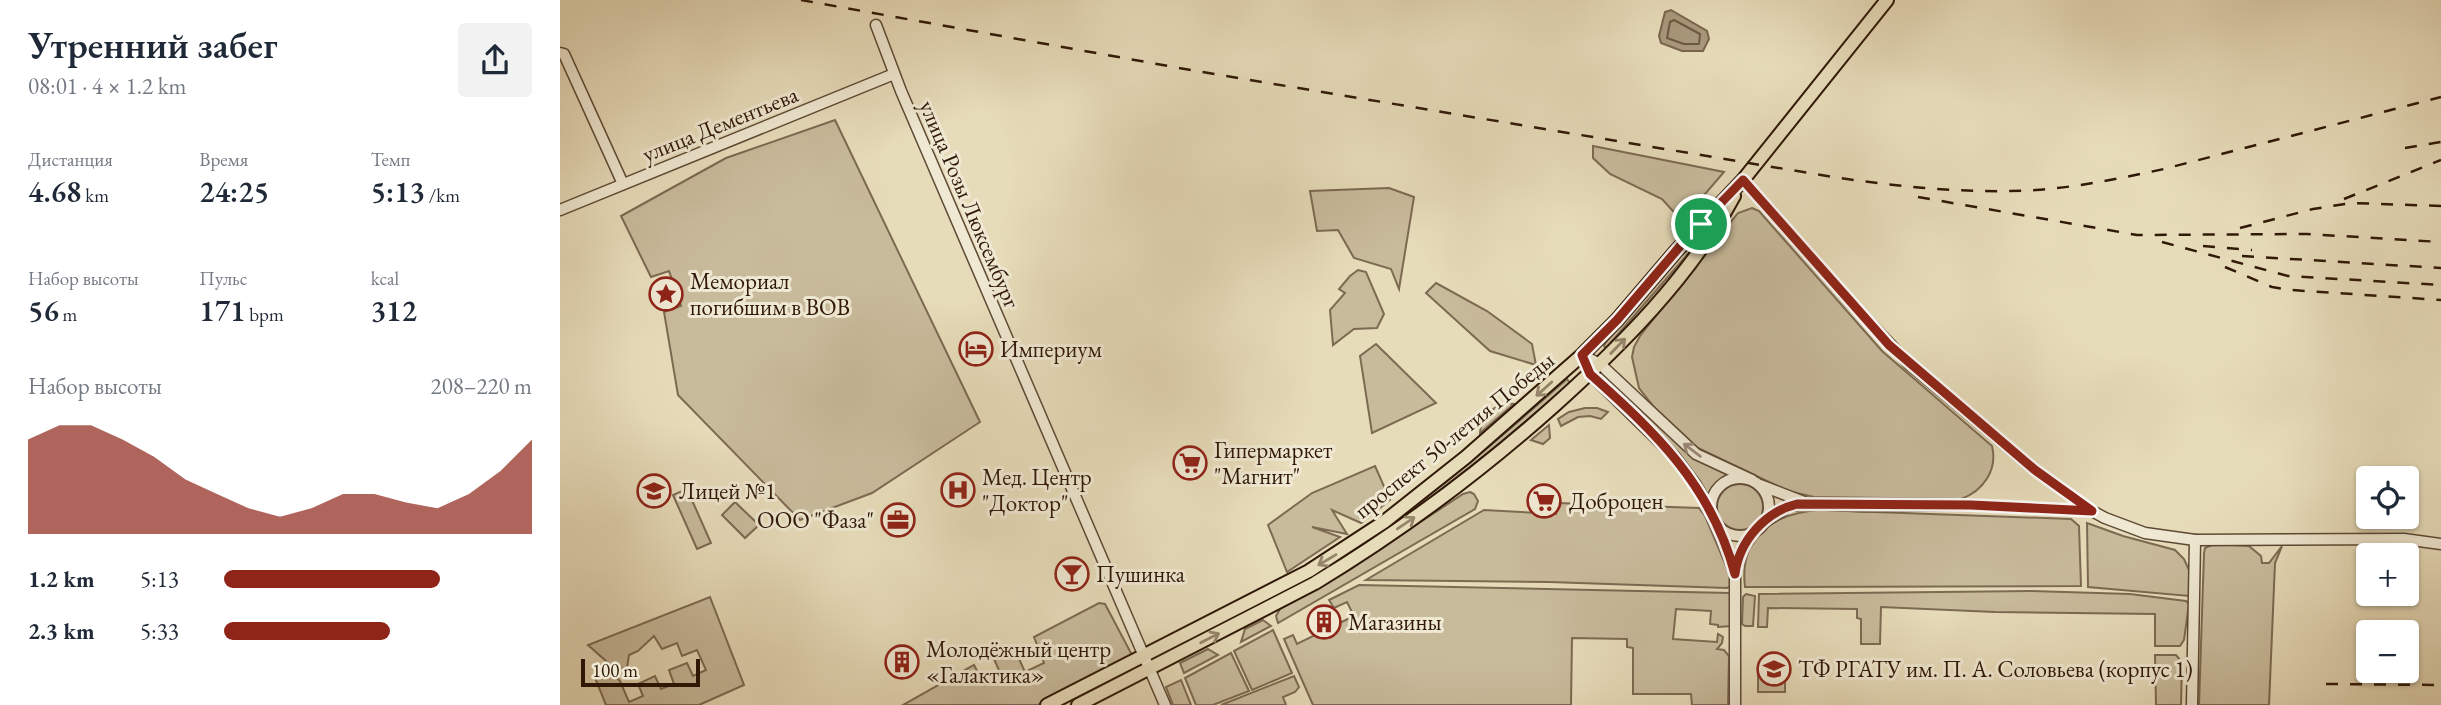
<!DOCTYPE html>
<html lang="ru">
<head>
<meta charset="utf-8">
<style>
  :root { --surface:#fff; --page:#f2f2f3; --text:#1f2937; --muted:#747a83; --accent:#8f2418 }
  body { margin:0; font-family:"EB Garamond",serif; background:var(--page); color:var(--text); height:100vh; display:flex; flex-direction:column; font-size:26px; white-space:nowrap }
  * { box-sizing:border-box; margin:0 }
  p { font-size:23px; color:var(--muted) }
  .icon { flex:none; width:38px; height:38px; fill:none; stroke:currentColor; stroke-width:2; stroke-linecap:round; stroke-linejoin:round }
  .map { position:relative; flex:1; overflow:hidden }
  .details { display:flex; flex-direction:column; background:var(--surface); width:560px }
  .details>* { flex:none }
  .fabs { position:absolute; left:1796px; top:466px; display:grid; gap:14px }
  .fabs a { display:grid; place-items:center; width:63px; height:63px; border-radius:7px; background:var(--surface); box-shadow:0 2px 5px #0004; font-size:35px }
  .scale { position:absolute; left:21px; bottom:18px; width:119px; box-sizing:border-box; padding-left:7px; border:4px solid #301807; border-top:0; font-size:19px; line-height:24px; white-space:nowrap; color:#301807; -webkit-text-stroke:5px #efe8d2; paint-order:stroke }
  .pin { position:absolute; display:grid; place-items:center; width:60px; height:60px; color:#fff; margin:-30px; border:4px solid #fff; border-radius:50%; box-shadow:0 2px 7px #0007 }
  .round { display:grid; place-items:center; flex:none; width:74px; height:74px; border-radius:7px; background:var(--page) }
  .overview { display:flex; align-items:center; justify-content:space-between; height:119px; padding:0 28px }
  h1 { font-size:38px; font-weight:600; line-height:52px }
  .figures { display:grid; grid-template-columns:repeat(3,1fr); gap:10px; height:119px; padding:7px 28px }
  .figures div { display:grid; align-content:center }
  .figures b { font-size:30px; font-weight:600 }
  .figures small { font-size:19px; font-weight:400 }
  .figures p { font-size:19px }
  .chart { height:196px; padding:14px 28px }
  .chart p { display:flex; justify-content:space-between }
  .chart svg { width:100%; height:126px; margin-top:7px; fill:var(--accent); opacity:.7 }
  ul { padding:0 28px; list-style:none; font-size:23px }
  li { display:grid; grid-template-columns:112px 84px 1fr; align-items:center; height:52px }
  li i { height:18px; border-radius:9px; background:var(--accent) }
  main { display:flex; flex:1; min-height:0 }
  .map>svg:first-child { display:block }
</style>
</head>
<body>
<main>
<section class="details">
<div class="overview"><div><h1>Утренний забег</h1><p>08:01 · 4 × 1.2 km</p></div><a class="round"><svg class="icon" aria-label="share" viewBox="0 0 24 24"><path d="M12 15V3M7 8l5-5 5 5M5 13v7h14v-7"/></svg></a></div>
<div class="figures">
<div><p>Дистанция</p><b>4.68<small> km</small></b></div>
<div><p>Время</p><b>24:25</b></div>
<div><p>Темп</p><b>5:13<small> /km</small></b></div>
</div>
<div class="figures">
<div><p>Набор высоты</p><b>56<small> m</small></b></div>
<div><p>Пульс</p><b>171<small> bpm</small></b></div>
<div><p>kcal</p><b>312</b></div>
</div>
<div class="chart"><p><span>Набор высоты</span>208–220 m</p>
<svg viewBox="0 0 160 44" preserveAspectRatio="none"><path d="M0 44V11L10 6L20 6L30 11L40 17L50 25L60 30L70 35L80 38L90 35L100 30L110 30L120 33L130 35L140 30L150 22L160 11V44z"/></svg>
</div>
<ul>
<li><b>1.2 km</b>5:13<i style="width:70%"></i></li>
<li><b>2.3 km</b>5:33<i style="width:54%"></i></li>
</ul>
</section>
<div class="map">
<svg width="1881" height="705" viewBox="0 0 1881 705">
  <rect width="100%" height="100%" fill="#e7dcba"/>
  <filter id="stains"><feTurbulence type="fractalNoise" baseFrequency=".00286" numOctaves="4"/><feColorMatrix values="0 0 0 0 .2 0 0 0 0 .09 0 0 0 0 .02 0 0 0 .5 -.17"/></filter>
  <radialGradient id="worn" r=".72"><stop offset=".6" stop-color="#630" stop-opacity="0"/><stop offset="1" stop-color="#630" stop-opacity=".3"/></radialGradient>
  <g fill="#c8bb9c" stroke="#7c6a52" stroke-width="2">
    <path d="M275,120L420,422L312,493L240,520L118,395L104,312L121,306L109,271L91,277L61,216L166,158Z"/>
    <path d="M1033,146L1164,172L1122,221L1102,199L1050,174L1033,158Z"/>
    <path d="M829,188L854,197L839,289L831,269L794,258L778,230L757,231L750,191Z"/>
    <path d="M1192,208L1199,211L1322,351L1432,446C1438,470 1423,491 1401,499L1254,497L1228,491L1138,448L1094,407L1079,388L1072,357L1074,347L1080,336L1178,213Z"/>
    <path d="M1146,227L1149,230L1046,348L1044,346L1046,342Z"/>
    <path d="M798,270L806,272L824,314L817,328L794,329L773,345L770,310L785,293L779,289L790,276Z"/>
    <path d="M876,283L927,311L972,344L976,365L930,351L866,293Z"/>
    <path d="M816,344L876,403L812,433L800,356Z"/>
    <path d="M1007,379L1010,383C929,454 847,521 755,577C710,605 660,627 613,651L611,647C686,610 760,572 829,524C892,480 949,430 1007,379Z"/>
    <path d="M1071,400L1130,456L1168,475L1155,487L1149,498L1125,461L1067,404Z"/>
    <path d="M946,403L954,404L920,433C920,421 934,404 946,403Z"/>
    <path d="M1025,408H1037L1048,412L1041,419L1030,416L1018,417L1001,426L998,419L1009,412Z"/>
    <path d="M989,425L990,438L983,444L971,440Z"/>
    <path d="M815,466L830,500L801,523L772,510L787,534L752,527L780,537L727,572L708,525L752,493Z"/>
    <circle cx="1180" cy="507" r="23"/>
    <path d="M127,489L151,543L137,549L113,495Z"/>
    <path d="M910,492L914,494L918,501L915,509L718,623L716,616L720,609L789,569L903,494Z"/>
    <path d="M175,502L199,525L185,538L162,515Z"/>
    <path d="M998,503L1139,508L1145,516L1170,575L1171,586L1167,588L989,582L806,580L924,510L996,514Z"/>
    <path d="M1260,510L1511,519L1519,526L1521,586L1185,587C1179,536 1213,513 1260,510Z"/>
    <path d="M1527,523L1563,536L1615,550L1624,559L1629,570V596L1528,587Z"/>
    <path d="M1654,544L1689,546L1701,556L1702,563H1709L1722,546L1715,563L1709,705H1639L1644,553L1645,548Z"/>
    <path d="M799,585L1170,593L1172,626L1158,627V625L1150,624L1151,611L1116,609L1113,639L1157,642L1158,634L1163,637L1162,643L1157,649L1164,650L1169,656L1168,705H1132L1131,694H1073V648L1067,647V639L1012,638L1011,705H753L724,639L733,635L737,644L794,616L787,602L774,608L769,600Z"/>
    <path d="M1471,591L1570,594L1626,601L1629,604L1624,640L1620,646H1595V614L1435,612L1321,607L1320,644H1301V619L1297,618V609L1208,608L1207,627H1198L1199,594Z"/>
    <path d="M1186,594L1195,596L1193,626H1185L1182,624L1183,597Z"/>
    <path d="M150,597L184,685L139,705H46L35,678L53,673L60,681L69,702L83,696L78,684L95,676L101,689L114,684L109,670L127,663L133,676L146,670L137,650L122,656L117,643L102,649L94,636L78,651L69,655L67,668L55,669L28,645Z"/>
    <path d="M539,603L545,604L572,655L478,705H343L414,665L424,685L442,677L434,659L455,650L465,672L484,663L474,637Z"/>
    <path d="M703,620L711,626L681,642L685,629Z"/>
    <path d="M713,630L732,673L692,690L674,651Z"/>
    <path d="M648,649L658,655L624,673L620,663Z"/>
    <path d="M671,653L689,691L653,705H636L625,678Z"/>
    <path d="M1595,655H1616L1622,662L1621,705H1596Z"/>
    <rect x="1198" y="673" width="27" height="19"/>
    <path d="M734,676L739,687L735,692L723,697L726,705H661Z"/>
    <path d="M621,680L631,705H613L606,687Z"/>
  </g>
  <path fill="#a9997d" stroke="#79654e" stroke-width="2" d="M1111,10L1147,31L1149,39L1143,51H1122L1101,43L1099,36L1105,12Z"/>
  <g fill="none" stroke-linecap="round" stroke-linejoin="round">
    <path stroke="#6c5842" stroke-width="2" d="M1114,20L1140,34L1139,44H1124L1107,38L1110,22Z"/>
    <defs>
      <g id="minor">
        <path d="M316,25L341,91L605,705"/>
        <path d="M0,53L4,54L63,184"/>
        <path d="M1183,180L1291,303L1349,364L1475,470L1532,511L1545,518L1585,533L1635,540L1844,539L1881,544"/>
        <path d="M0,210L334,74"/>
        <path d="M1022,355L1040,364L1136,454L1192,480"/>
        <path d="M1022,355L1030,374L1115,457L1136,485L1152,513"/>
        <circle cx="1180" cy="507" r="29"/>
        <path d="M1200,485L1244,502"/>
        <path d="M1205,522L1229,506L1252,504L1301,506L1411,505L1531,511"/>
        <path d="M1157,524L1175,574V705"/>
        <path d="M1176,570L1179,554L1193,534"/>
        <path d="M1632,705L1635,540"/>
      </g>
      <g id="major">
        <path d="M487,705L749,571L824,522L906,457L1022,355L1057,320L1116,251L1183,180L1327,0"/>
        <path d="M518,705L755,583C841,531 920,472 995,405C1063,344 1130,277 1174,196"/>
      </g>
    </defs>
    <use href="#minor" stroke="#5e4934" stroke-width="13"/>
    <use href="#major" stroke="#301807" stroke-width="16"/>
    <use href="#minor" stroke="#efe8d2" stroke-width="10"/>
    <use href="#major" stroke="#e7dcba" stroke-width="12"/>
    <g stroke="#301807" stroke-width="2.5" stroke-dasharray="12 12" stroke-linecap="butt">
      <path d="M241,0L636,71L1273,177C1340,187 1408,194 1476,190C1519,187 1562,178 1604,169L1881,97"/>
      <path d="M1845,148L1881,142"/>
      <path d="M1358,197L1577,235L1747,234L1881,242"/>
      <path d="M1784,199L1881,160"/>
      <path d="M1680,228L1753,209L1791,203L1881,206"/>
      <path d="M1602,242L1728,276L1881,285"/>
      <path d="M1643,246L1692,250"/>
      <path d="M1682,256L1881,268"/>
      <path d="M1665,267L1712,287L1731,290L1881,300"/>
      <path d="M1766,684L1881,685"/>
    </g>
  </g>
  <defs><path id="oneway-shaft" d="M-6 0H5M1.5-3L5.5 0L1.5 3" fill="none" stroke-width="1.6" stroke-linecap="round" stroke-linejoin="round" transform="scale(1.75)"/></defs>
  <g stroke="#958469">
    <use href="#oneway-shaft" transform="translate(1058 346) rotate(-46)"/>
    <use href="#oneway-shaft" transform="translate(984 389) rotate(138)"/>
    <use href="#oneway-shaft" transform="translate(846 523) rotate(-34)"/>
    <use href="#oneway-shaft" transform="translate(767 560) rotate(149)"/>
    <use href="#oneway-shaft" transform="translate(650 638) rotate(-27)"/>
  </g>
  <use stroke="#998a77" href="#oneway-shaft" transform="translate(1132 450) rotate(-143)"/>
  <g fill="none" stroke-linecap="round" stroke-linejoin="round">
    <defs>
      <path id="route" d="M1183,180L1329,345L1475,470L1532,511L1411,505L1237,504C1205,512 1179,541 1175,574C1151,485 1096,433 1030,374L1022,355L1057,320L1128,237Z"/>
    </defs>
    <use href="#route" stroke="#fff" stroke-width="14"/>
    <use href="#route" stroke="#8f2418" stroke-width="9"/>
  </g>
  <defs>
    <symbol id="sight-ring" viewBox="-11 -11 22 22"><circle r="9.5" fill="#efe8d2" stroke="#8f2418" stroke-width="1.5"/><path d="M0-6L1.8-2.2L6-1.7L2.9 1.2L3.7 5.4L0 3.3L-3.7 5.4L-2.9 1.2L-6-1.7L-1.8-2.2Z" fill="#8f2418"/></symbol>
    <symbol id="hotel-ring" viewBox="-11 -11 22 22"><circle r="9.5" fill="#efe8d2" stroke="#8f2418" stroke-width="1.5"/><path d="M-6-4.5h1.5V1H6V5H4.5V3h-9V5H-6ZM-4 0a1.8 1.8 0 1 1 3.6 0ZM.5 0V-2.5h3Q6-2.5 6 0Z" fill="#8f2418"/></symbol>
    <symbol id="supermarket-ring" viewBox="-11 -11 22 22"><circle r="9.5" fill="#efe8d2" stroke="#8f2418" stroke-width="1.5"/><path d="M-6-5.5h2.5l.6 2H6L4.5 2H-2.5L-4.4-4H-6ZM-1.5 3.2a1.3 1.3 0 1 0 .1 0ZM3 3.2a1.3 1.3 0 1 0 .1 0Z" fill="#8f2418"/></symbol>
    <symbol id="hospital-ring" viewBox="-11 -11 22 22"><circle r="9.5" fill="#efe8d2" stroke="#8f2418" stroke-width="1.5"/><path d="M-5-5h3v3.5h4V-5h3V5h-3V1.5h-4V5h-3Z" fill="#8f2418"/></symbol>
    <symbol id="school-ring" viewBox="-11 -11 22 22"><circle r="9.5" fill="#efe8d2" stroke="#8f2418" stroke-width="1.5"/><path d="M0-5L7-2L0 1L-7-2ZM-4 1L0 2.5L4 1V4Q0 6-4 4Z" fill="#8f2418"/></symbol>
    <symbol id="office-ring" viewBox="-11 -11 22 22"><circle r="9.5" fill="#efe8d2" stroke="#8f2418" stroke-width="1.5"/><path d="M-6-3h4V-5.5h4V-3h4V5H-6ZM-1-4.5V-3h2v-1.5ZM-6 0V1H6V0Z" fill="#8f2418"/></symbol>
    <symbol id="bar-ring" viewBox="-11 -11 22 22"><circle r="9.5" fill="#efe8d2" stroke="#8f2418" stroke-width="1.5"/><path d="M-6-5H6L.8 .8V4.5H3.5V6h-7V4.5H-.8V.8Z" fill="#8f2418"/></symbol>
    <symbol id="building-ring" viewBox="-11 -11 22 22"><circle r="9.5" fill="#efe8d2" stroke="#8f2418" stroke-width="1.5"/><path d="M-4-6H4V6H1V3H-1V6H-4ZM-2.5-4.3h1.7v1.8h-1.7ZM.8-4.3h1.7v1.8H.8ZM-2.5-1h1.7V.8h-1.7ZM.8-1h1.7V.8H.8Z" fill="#8f2418"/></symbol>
    <symbol id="university-ring" viewBox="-11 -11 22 22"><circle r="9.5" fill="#efe8d2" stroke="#8f2418" stroke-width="1.5"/><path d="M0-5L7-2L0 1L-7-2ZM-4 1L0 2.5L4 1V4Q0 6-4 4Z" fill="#8f2418"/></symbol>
  </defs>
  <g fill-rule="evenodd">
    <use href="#sight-ring" x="87" y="275" width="38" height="38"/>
    <use href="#hotel-ring" x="397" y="330" width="38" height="38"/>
    <use href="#supermarket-ring" x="611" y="444" width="38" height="38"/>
    <use href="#hospital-ring" x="379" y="471" width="38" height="38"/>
    <use href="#school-ring" x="75" y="472" width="38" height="38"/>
    <use href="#supermarket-ring" x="965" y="482" width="38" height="38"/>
    <use href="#office-ring" x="319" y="501" width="38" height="38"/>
    <use href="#bar-ring" x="493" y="555" width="38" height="38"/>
    <use href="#building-ring" x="745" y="603" width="38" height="38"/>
    <use href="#building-ring" x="323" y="643" width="38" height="38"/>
    <use href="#university-ring" x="1195" y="650" width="38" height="38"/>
  </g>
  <g text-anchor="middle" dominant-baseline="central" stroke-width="6" stroke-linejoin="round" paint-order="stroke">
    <g font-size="23" fill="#301807" stroke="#efe8d2">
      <text transform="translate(160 124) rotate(-22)">улица Дементьева</text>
      <text transform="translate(410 204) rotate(67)">улица Розы Люксембург</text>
      <text transform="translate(894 435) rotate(-39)">проспект 50-летия Победы</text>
    </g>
    <g font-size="23" fill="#301807" stroke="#efe8d2" text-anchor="start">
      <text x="130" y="281">Мемориал<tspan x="130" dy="26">погибшим в ВОВ</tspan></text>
      <text x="440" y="349">Империум</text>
      <text x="654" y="450">Гипермаркет<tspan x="654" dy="26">"Магнит"</tspan></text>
      <text x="422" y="477">Мед. Центр<tspan x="422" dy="26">"Доктор"</tspan></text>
      <text x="119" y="491">Лицей №1</text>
      <text x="1009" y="501">Доброцен</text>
      <text x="314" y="520" text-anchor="end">ООО "Фаза"</text>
      <text x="536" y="574">Пушинка</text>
      <text x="788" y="622">Магазины</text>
      <text x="366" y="649">Молодёжный центр<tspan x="366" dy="26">«Галактика»</tspan></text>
      <text x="1238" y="669">ТФ РГАТУ им. П. А. Соловьева (корпус 1)</text>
    </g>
  </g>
  <rect width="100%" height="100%" filter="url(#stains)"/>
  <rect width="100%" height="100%" fill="url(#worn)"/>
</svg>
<div class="fabs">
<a><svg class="icon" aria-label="locate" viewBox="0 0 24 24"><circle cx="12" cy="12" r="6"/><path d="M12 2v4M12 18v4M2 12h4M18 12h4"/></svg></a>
<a>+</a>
<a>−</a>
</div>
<div class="scale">100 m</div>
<div class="pin" style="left:1141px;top:224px;background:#1e9e55"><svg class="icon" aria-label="arrive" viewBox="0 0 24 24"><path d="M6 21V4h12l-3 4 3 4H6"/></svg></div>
</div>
</main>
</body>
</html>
